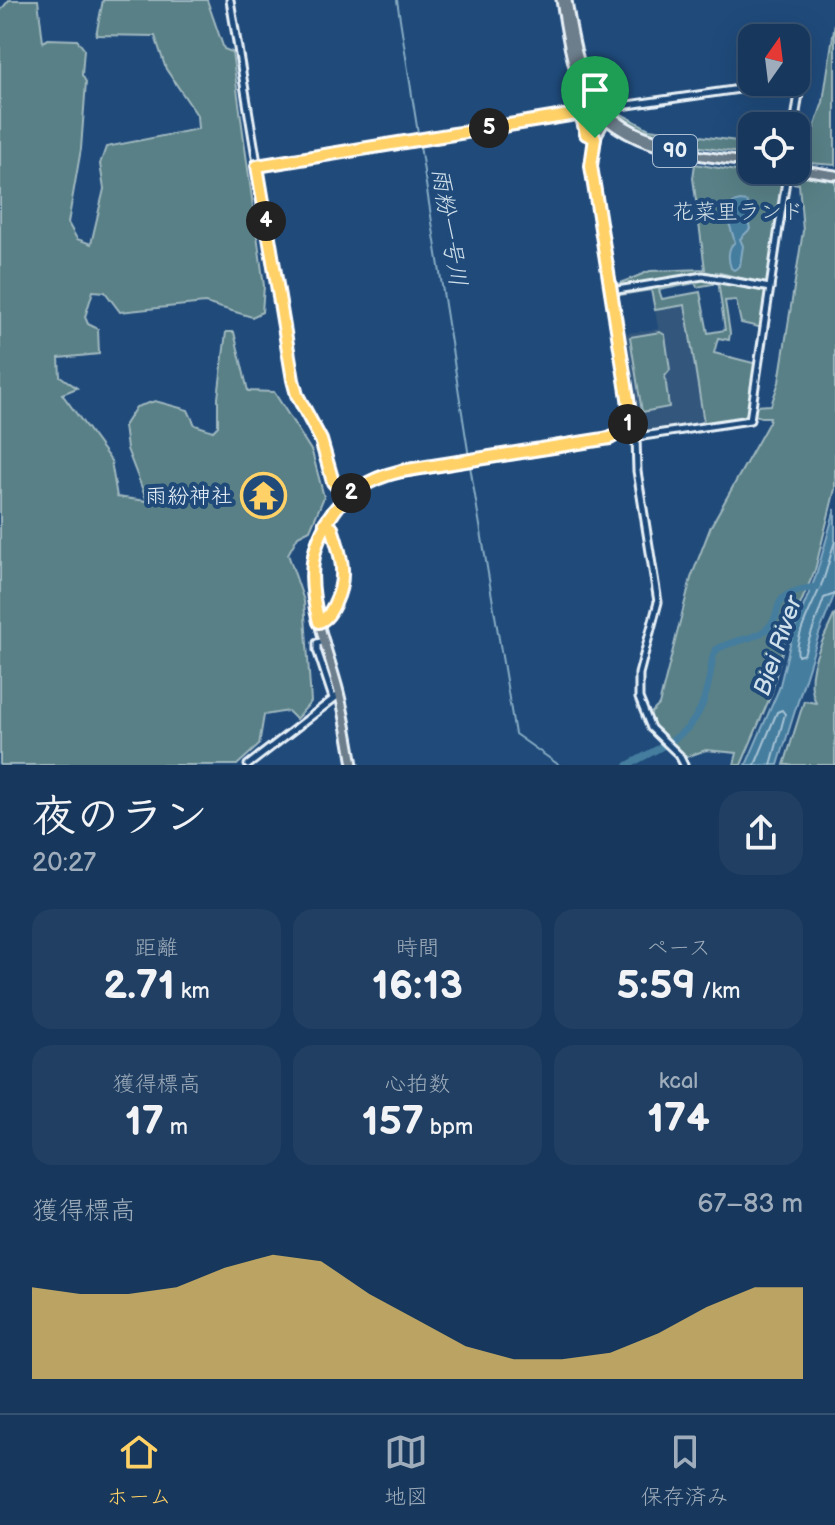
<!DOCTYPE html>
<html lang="ja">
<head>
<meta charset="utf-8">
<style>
  :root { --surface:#17385c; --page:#203f62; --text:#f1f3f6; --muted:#9eacbb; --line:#365272; --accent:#ffd166 }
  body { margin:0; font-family:"Balsamiq Sans","Klee One",sans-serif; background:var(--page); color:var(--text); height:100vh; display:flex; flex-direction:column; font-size:30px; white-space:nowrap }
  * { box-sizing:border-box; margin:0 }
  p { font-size:26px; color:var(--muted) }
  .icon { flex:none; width:44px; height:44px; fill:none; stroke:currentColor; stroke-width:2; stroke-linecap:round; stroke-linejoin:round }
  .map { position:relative; height:765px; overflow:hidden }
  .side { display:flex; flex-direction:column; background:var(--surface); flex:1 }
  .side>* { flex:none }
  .needle { width:52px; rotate:14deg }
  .fabs { position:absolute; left:738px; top:24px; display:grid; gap:16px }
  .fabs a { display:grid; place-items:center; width:72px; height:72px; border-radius:16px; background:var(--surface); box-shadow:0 8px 32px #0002,0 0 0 2px var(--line); font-size:40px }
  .pin { position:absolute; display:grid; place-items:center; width:68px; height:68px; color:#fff; margin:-82px -34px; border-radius:50% 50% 50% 0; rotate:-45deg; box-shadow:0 0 8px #0007 }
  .pin .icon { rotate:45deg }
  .km { position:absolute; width:40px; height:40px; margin:-20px; border-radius:50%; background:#222; color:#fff; font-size:22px; line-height:40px; text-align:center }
  .round { display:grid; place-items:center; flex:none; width:84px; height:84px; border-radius:24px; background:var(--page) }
  .overview { display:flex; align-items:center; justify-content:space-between; height:136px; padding:0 32px }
  h1 { font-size:44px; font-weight:600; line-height:60px }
  .figures { display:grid; grid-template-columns:repeat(3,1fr); gap:12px; height:136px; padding:8px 32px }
  .figures div { display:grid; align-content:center; border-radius:20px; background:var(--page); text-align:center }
  .figures b { font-size:40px; font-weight:600 }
  .figures small { font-size:22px; font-weight:400 }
  .figures p { font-size:22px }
  .chart { height:224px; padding:16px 32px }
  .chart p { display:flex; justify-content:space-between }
  .chart svg { width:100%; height:144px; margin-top:8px; fill:var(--accent); opacity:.7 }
  .tabs { display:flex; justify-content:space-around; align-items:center; height:112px; border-top:2px solid var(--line); background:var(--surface); font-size:22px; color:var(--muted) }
  .tabs a { display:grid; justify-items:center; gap:4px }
  .tabs .on { color:var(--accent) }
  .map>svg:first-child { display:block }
</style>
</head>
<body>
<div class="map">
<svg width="835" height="765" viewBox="0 0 835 765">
  <rect width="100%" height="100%" fill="#1f4a7a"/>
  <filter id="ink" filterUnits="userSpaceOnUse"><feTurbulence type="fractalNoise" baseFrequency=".0125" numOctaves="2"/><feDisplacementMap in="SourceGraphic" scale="16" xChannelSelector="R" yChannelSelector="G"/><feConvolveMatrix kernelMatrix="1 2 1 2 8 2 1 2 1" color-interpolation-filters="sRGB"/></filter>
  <g filter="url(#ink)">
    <path fill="#32567c" d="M685,305L704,423L641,433L626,333L658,329L655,310Z"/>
    <g fill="#598086" stroke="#a0b8bf" stroke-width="2" fill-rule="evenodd">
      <path d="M9,0H38L43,42L48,39L77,40L84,49L82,75L86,82L81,149L68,223L77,239L91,244L104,189L100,164L106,147L198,129L197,115L166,69L155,36L96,35L103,0H207L224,49L232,52L264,286L262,312L252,317L205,303L120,312L105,292L93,291L85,317L88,324L98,329L99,354L59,358L60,376L77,388L62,394L111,461L117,497L147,501L127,449L124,426L136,407L155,401L188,410L195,425L213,431L218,426V398L226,332H234L248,391L274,392L312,452L324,497L310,530L298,536L288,554L304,601L311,702L296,719L288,711L264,715L259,745L237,765H0V11Z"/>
      <path d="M835,22V165L796,162V150L806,151L823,102Z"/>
      <path d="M621,114L649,129L752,143V155L669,142L650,137L618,118Z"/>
      <path d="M695,164L784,179L785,170H789L835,179V489L815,570L785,640L771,695L741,765H734L737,753L706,750L686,757L659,732L648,716L659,705L691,578L711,526L769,422L770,417H761L748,413L741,418L704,423L685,305L655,310L651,290L619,295L618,284L650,271L705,269L693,178ZM784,182L799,184L803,231L779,382L771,405L755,406L761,365L714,353L718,338L729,340L730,333L725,301L736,300L741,323L763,328L767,288L718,280L725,330L708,333L700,292L662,299L659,290L695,283L697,287L713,284L716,272L769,285Z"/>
      <path d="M660,332L665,335L670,370L665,376L669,407L642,412L630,337Z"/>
      <path d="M835,613V765H784L804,701L816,703C802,673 823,642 835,613Z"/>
    </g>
    <g fill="#457d9f" stroke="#86abc3" stroke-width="2">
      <path d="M740,201L747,202L751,213L748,220L750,229L740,239L743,246L740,266L734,270L731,268C728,260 727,248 735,242L729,223L733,203Z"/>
      <path d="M835,509V593L819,634L778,765H746L779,689L793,632L816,576Z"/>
    </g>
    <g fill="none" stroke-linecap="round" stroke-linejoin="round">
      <g stroke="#a7c3d4" stroke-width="2">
        <path d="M835,541C831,553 828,566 824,578C817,598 793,637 798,656L804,654L824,598L835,594"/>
        <path d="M755,765L777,712L782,710L785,714L771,765"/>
      </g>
      <g stroke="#86abc3" stroke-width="2">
        <path d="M397,0L469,457"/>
        <path d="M470,466L515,734L559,765"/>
      </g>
      <path stroke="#457d9f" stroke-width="7" d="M628,765C690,732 703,728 713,656L716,650C730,640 750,641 764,631C790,613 760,594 817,587"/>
      <defs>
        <g id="minor">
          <path d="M230,0L293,380L297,395L321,440L333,482L346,496"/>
          <path d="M610,114L621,106L789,82"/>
          <path d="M794,126L801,80L796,81"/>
          <path d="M257,166L576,114L582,117L586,134L595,138"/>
          <path d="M611,291L703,276L770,288"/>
          <path d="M626,429L636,437L637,471L658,602L639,674V698L651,728L679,755L684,765"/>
          <path d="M636,437L750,420L787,174"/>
          <path d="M319,622C328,618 331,611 335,603C348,577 341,555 332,528L325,523"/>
          <path d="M325,641L317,643V650L333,698"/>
          <path d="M248,765L340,694"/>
        </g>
        <g id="major">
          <path d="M561,0C565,24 568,49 576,73C601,150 685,153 752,163"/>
          <path d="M567,0C581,92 595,131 694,149"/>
          <path d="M796,169L835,175"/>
          <path d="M353,765C349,741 345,716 339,692C324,634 289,563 335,509C349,493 364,482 385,475L610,438C629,430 631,418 628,398L591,166L595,138L609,114"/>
        </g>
      </defs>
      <use href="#minor" stroke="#e8f1f8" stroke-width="11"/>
      <use href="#major" stroke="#e8f1f8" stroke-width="13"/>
      <use href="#minor" stroke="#1f4a7a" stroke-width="5"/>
      <use href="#major" stroke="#6c7d8b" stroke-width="7"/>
    </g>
  </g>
  <g fill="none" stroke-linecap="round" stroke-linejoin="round" filter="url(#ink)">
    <defs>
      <path id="route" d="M595,138L591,166L628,398C631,418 629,429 610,438L401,471C368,479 343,494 325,523L332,528C341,555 348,576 335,603C331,611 328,618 319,622C305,570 311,538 346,496L333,482L321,440L297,395L293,380L257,166L576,114L582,117L586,134L595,138"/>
    </defs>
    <use href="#route" stroke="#fff" stroke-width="16"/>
    <use href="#route" stroke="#ffd166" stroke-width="10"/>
  </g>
  <defs>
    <symbol id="temple-ring" viewBox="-11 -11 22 22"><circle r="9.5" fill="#1f4a7a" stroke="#ffd166" stroke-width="1.5"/><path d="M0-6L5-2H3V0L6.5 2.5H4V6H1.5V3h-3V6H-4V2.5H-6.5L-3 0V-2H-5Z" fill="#ffd166"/></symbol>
  </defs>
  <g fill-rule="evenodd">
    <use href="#temple-ring" x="238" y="470" width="51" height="51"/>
  </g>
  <g text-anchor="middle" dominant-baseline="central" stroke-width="8" stroke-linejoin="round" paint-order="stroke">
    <rect fill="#1f4a7a" stroke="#acbfd2" stroke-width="2" x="653" y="135" width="44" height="32" rx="6"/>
    <g font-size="20" font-weight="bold" fill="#e8f1f8">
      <text x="675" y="151">90</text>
    </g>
    <g font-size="22" fill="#d3e0e7" stroke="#1f4a7a">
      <text x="738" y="212">花菜里ランド</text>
    </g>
    <g font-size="22" fill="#e8f1f8" stroke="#1f4a7a" text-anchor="end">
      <text x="233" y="496">雨紛神社</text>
    </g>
    <g font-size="24" font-style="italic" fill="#d0e0eb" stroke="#1f4a7a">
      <text transform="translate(449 227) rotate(81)">雨粉一号川</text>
      <text transform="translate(778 646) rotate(-71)">Biei River</text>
    </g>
  </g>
</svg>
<div class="fabs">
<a><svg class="needle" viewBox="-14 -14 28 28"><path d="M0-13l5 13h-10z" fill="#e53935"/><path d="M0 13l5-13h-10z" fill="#9eacbb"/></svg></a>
<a><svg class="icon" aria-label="locate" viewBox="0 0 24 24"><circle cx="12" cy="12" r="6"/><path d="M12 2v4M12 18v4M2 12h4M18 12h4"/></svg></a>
</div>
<div class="pin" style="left:595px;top:138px;background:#1e9e55"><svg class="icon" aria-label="arrive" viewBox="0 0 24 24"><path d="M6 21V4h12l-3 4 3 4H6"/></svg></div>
<b class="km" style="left:628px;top:424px">1</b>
<b class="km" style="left:351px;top:493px">2</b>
<b class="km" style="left:266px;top:221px">4</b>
<b class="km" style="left:489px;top:128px">5</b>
</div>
<section class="side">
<div class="overview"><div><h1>夜のラン</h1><p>20:27</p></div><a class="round"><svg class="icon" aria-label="share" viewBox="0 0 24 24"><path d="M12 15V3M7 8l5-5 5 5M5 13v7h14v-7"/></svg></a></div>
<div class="figures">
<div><p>距離</p><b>2.71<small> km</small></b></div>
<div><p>時間</p><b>16:13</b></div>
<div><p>ペース</p><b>5:59<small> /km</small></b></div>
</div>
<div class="figures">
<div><p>獲得標高</p><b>17<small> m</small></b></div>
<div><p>心拍数</p><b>157<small> bpm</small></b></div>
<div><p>kcal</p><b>174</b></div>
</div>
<div class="chart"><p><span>獲得標高</span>67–83 m</p>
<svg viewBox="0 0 160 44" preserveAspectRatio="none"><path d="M0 44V16L10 18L20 18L30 16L40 10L50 6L60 8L70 18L80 26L90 34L100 38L110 38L120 36L130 30L140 22L150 16L160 16V44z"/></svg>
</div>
</section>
<nav class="tabs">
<a class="on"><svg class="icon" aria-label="home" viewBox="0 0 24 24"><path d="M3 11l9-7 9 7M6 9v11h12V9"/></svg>ホーム</a>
<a><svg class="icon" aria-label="map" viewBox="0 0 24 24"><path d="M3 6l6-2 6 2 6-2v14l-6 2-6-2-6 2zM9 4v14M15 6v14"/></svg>地図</a>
<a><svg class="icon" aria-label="saved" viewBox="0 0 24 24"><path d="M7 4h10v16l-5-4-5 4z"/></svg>保存済み</a>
</nav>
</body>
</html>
